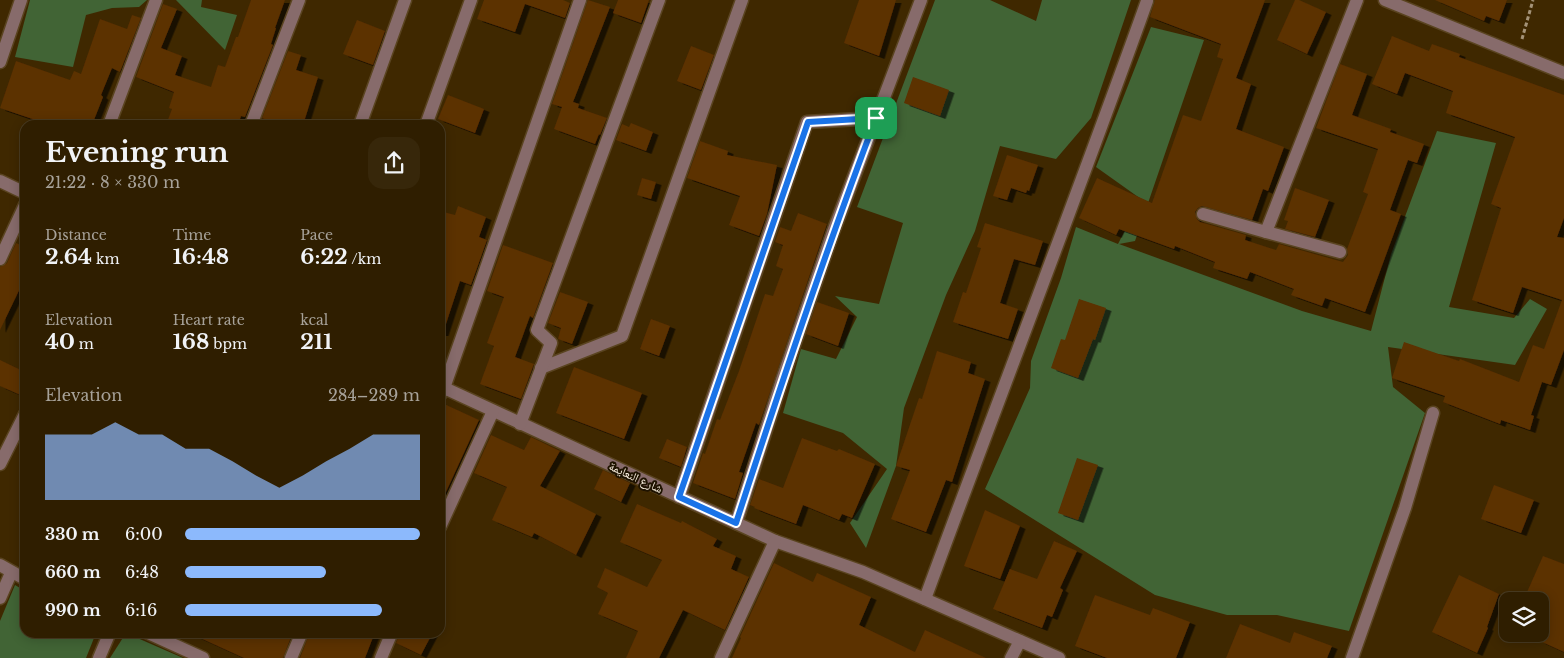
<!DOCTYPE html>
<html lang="en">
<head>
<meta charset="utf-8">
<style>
  :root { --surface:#2f1e00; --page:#37270a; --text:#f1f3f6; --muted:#a7a299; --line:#4a3c22; --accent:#8cb9fc }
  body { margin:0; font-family:"Libre Baskerville","Noto Naskh Arabic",serif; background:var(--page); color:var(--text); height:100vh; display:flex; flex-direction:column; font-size:19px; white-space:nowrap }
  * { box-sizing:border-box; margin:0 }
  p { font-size:16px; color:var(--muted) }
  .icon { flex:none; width:28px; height:28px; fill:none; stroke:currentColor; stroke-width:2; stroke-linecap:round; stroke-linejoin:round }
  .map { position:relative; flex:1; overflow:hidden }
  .drawer { position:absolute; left:20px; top:120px; width:425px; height:518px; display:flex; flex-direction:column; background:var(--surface); border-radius:15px; box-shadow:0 2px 12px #0003,0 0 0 1px var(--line) }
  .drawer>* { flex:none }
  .controls { position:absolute; left:1499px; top:592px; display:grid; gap:10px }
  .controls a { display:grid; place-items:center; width:50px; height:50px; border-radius:10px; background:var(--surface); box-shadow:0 2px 12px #0003,0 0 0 1px var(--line); font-size:25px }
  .pin { position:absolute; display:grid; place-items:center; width:42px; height:42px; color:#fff; margin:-21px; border-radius:10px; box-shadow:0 2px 8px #0006 }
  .round { display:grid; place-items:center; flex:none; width:52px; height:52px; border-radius:15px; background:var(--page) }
  .headline { display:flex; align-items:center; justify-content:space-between; height:85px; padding:0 25px }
  h1 { font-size:28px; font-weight:700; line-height:38px }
  .stats { display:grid; grid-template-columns:repeat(3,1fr); gap:8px; height:85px; padding:5px 25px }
  .stats div { display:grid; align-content:center }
  .stats b { font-size:21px; font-weight:700 }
  .stats small { font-size:14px; font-weight:400 }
  .stats p { font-size:14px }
  .chart { height:140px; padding:10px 25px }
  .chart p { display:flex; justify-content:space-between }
  .chart svg { width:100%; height:90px; margin-top:5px; fill:var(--accent); opacity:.7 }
  ul { padding:0 25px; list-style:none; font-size:16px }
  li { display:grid; grid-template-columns:80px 60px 1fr; align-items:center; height:38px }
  li i { height:12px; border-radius:6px; background:var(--accent) }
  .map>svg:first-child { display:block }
</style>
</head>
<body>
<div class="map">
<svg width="1564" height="658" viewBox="0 0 1564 658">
  <defs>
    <filter id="shadow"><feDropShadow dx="5.5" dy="3" stdDeviation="0" flood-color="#0009"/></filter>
  </defs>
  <rect width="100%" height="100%" fill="#3f2800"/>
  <g fill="#416435">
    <path d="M30,0H147L139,7L112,8L86,15L73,67L15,57Z"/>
    <path d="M176,0H202L201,7L237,15L225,50Z"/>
    <path d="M935,0H990L1036,21L1042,0H1131L1091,118L1056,159L1000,146L975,231L946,295L904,408L896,466L866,548L850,523L887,469L843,433L783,413L801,349L836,359L857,317L835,296L879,304L903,223L857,207Z"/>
    <path d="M1151,27L1204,40L1135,241L1119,244L1302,311L1371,331L1391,254L1437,131L1496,143L1449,307L1514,318L1530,299L1547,309L1515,365L1388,347L1393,387L1425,413L1349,631L1277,615H1227L1155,595L985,489L1030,388L1031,361L1061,278L1076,227L1118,244L1141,199L1096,167Z"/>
    <path d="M15,585L25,591V632L96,633L86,658H0V621Z"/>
    <path d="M126,633L183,658H110Z"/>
  </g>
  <g fill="#5c3005" filter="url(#shadow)">
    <path d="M251,0H285L275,28H276L271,44L273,45L245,117L241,116L238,125H166L172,109L169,108L174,92L136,77L163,4L177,9L161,48L182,56L175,75L211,87L218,65L225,67L236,37H238Z"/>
    <path d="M484,0H563L570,3L565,18L525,4L515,32L477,19Z"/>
    <path d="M588,0L610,7L573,102L579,104L578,108L607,118L600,135L599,134L595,144L554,129L562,107L552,104Z"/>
    <path d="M618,0H649L641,23L613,13Z"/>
    <path d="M859,0H896L879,56L844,43Z"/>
    <path d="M1155,0H1265L1236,78L1251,84L1236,129L1284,147L1268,191L1263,189L1252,220L1202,206L1198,208L1195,212L1197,219L1200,222L1246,235L1245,240L1276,250L1279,244L1343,262L1348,255L1347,249L1368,194L1363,192L1378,149L1316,128L1340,64L1367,74L1352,115L1391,129L1390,132L1424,144L1417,163L1408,160L1390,210L1401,214L1365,312L1325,298L1322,306L1291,295L1294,289L1250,272L1247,279L1213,268L1215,262L1175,246L1174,249L1119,229L1116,235L1079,218L1097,178L1152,203L1183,115L1201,121L1223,59L1217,57L1221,44L1150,17Z"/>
    <path d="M1295,0H1299L1326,12L1307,54L1277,40Z"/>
    <path d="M1435,0H1507L1499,21L1486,16L1484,21Z"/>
    <path d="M132,15L141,18L120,72L112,68L101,95L103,97L92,125H50L0,108L16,61L70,80L74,71L81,74L100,19L127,29Z"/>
    <path d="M357,20L385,31L373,65L343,54Z"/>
    <path d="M1392,36L1429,51L1432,44L1460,54L1459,57L1564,95V218L1557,237L1564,238V350L1551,385L1542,382L1531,415L1534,416L1530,430L1501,420L1500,424L1443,402L1445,396L1392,378L1404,342L1459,361L1460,359L1519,382L1533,345L1544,349L1562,300L1522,287L1513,313L1472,300L1501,208L1491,204L1515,137L1446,113L1453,91L1405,73L1397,94L1372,84Z"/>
    <path d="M691,46L714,55L701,90L677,81Z"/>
    <path d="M288,51L301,55L296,70L318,77L303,125H281L262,118Z"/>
    <path d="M913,77L949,90L940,116L904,103Z"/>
    <path d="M448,95L484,109L475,133L438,119Z"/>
    <path d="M631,123L653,132L646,151L616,140L622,124L629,127Z"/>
    <path d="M700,141L728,151L727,155L777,165L767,214L759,236L729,225L740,196L687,178Z"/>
    <path d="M1007,155L1038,165L1029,191L1027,190L1026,193L1011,188L1007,200L993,196Z"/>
    <path d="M642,178L656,182L651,199L637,195Z"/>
    <path d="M1295,188L1329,200L1315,237L1285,229L1288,221L1284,220Z"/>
    <path d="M458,206L486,217L479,237L487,240L471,285L460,281L443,333H440V211L455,215Z"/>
    <path d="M798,213L827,224L759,425L756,423L739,472L743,473L735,499L693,483L703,453L705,454L717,419L720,420L739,371L765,294L773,296L783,269L776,266L783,245L775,242L780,227L791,231Z"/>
    <path d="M985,223L1043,241L1035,265L1014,259L1000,303L1018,309L1008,339L953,322L963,292L966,293L981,248L977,247Z"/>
    <path d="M16,243L25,247V278L0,330V267L7,263Z"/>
    <path d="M503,245L553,263L533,318L530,316L515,357L534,364L521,399L480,384L494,346L487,343L504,297L487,291Z"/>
    <path d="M560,292L588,302L572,344L558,339L561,328L548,323Z"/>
    <path d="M1079,299L1106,308L1095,340L1093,339L1078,378L1051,368L1061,339L1065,340Z"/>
    <path d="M817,302L849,313L838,346L806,334Z"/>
    <path d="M651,319L670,326L659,356L640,349Z"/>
    <path d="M937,351L971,362L968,373L985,379L952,482L946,480L926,532L891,519L910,470L896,466L919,398L922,399Z"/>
    <path d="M0,360L25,372V397L0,386Z"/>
    <path d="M574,367L642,393L624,439L556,413Z"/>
    <path d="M440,403H442L479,420L440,505Z"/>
    <path d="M491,435L524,450L531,437L560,451L540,486L596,514L576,555L534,533L532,537L492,520L507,487L474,473Z"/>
    <path d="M802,438L837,451L839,449L875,464L852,518L842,514L839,520L803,505L796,524L754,508L755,507L750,505L759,479L783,488Z"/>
    <path d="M667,439L687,447L681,467L659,458Z"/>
    <path d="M1077,458L1098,465L1078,520L1058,513Z"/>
    <path d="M603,470L630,483L621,502L594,489Z"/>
    <path d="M1494,485L1534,500L1521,533L1481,519Z"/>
    <path d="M637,504L681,523L682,521L717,539L713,546L736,556L731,569L749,577L725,630L683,610L659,658H626L638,631L598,614L608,593L597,587L605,568L647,587L662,560L620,542Z"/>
    <path d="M985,510L1020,526L1000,579L964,566Z"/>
    <path d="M1054,541L1077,551L1060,588L1063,590L1052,617L1047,615L1042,628L993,609L1010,569L1037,579Z"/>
    <path d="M1543,556L1564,564V652L1540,641V601H1529L1524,599Z"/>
    <path d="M774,563L813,582L817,573L871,597L859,625L915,652L925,630L986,658H732L741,638L740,637Z"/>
    <path d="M1459,575L1499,594L1487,627L1488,628L1477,653L1432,632Z"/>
    <path d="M1095,595L1150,615L1153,608L1190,622L1176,658H1107L1075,646Z"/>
    <path d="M1240,624L1290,643L1294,632L1332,646L1327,658H1226Z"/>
    <path d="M187,632H293L283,658H244Z"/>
    <path d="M310,632H375L365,658H300Z"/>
    <path d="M400,632H433L421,655L396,643Z"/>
  </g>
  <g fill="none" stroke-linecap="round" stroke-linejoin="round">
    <defs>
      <g id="minor">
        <path d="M1385,0L1564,73"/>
        <path d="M0,62L21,0"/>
        <path d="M109,125L156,0"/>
        <path d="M251,125L299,0"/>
        <path d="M360,125L405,0"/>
        <path d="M426,125L471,0"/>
        <path d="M0,181L25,193"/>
        <path d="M1203,214L1266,232"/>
        <path d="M1340,252L1266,232L1357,0"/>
        <path d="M0,259L25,205"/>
        <path d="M541,368L622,336L742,0"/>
        <path d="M440,386L775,541L863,572L1059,658"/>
        <path d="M440,395L444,388L580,0"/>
        <path d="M520,424L551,343L537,330L659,0"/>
        <path d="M0,464L25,414"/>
        <path d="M679,497L807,122L876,118"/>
        <path d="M736,523L782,380L833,232L921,0"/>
        <path d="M440,527L493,411"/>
        <path d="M0,565L25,579"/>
        <path d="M0,598L11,573"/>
        <path d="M925,599C998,400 1075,202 1147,1"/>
        <path d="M146,632L203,658"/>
        <path d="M99,658L110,632"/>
        <path d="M291,658L302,632"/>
        <path d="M381,658L392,632"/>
        <path d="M721,658L775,541"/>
        <path d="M1011,658L1020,641"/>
        <path d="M1352,658L1405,508L1433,413"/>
      </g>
    </defs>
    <use href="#minor" stroke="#5a4420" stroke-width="15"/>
    <path stroke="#a49378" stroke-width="3" stroke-dasharray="4 2.5" stroke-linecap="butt" d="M1522,39L1533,0"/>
    <use href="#minor" stroke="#876b6b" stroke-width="12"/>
  </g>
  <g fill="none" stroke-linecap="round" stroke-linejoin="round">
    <defs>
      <path id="route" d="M876,118C825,252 780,387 736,523L679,497L808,122Z"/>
    </defs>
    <use href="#route" stroke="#fff" stroke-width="10"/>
    <use href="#route" stroke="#1a73e8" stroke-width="6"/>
  </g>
  <g text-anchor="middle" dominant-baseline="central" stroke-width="4" stroke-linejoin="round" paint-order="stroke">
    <g font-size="12" fill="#fdf2e2" stroke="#1f1300">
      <text transform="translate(636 477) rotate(25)">شارع النعايمة</text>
    </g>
  </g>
</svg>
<div class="controls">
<a><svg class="icon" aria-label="layers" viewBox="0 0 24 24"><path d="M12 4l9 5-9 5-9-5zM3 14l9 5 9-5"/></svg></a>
</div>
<div class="pin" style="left:876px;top:118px;background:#1e9e55"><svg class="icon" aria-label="arrive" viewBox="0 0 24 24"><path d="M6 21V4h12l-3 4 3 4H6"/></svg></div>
<section class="drawer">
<div class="headline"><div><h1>Evening run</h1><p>21:22 · 8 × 330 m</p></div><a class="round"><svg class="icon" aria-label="share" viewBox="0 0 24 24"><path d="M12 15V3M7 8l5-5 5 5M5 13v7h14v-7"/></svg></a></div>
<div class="stats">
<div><p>Distance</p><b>2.64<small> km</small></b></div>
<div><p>Time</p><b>16:48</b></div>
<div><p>Pace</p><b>6:22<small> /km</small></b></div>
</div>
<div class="stats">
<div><p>Elevation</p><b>40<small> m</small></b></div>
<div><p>Heart rate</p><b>168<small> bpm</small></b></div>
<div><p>kcal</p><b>211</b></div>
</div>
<div class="chart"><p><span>Elevation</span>284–289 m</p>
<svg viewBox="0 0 160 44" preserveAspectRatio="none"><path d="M0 44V12L10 12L20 12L30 6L40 12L50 12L60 19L70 19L80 25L90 32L100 38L110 32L120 25L130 19L140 12L150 12L160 12V44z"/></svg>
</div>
<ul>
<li><b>330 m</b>6:00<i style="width:100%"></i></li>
<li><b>660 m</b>6:48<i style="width:60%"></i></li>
<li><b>990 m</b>6:16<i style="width:84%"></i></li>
</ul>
</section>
</div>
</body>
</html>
